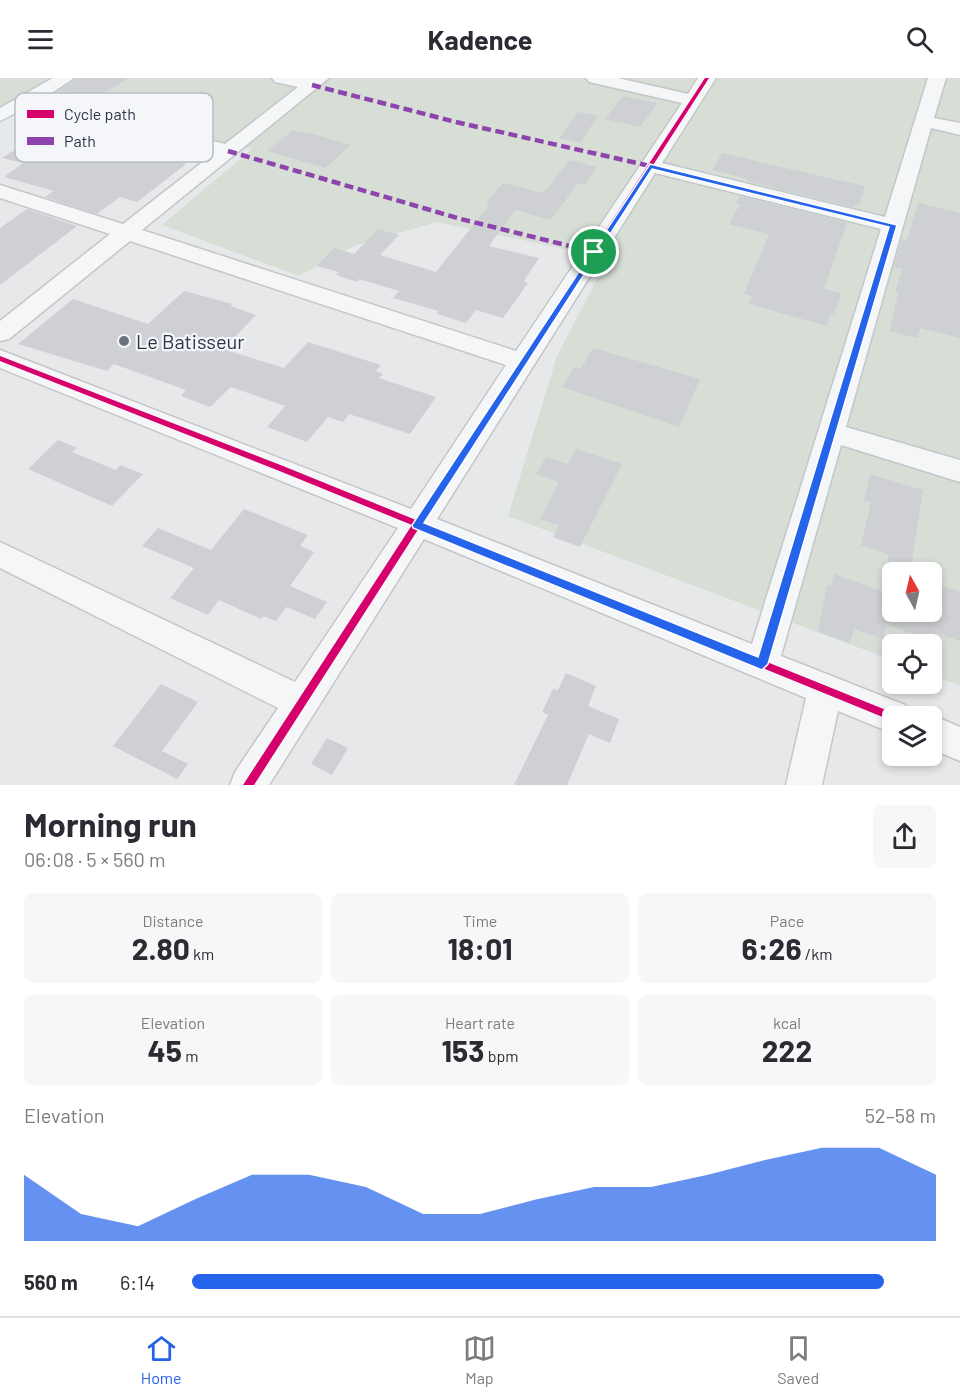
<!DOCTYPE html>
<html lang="en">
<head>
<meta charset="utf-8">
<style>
  :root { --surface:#fff; --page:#f7f7f7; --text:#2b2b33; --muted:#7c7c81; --line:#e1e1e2; --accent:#2563eb }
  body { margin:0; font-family:Barlow,sans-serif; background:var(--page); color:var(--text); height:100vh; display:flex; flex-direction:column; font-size:22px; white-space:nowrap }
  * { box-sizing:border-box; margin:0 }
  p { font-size:20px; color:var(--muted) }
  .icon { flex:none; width:33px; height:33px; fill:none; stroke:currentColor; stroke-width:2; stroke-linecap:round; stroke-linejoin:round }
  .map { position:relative; height:707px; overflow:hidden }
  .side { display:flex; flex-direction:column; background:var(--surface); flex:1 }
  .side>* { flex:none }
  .needle { width:39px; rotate:352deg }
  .controls { position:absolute; left:882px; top:484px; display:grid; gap:12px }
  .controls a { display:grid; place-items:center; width:60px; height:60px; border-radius:9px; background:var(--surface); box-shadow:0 3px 9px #0003; font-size:30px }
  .pin { position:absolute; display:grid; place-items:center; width:51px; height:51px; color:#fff; margin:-26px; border:3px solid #fff; border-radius:50%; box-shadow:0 2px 6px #0007 }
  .round { display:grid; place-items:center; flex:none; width:63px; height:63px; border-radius:9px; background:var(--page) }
  .headline { display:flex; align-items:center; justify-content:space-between; height:102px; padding:0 24px }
  h1 { font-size:33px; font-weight:700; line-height:45px }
  .figures { display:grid; grid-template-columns:repeat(3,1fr); gap:9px; height:102px; padding:6px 24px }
  .figures div { display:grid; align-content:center; border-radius:9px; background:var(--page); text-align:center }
  .figures b { font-size:30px; font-weight:700 }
  .figures small { font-size:16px; font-weight:400 }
  .figures p { font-size:16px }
  .chart { height:168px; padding:12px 24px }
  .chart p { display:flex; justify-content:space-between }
  .chart svg { width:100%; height:108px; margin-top:6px; fill:var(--accent); opacity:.7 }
  ul { padding:0 24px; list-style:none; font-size:20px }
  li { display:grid; grid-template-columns:96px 72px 1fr; align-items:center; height:45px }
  li i { height:15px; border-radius:8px; background:var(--accent) }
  header { display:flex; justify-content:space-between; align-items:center; height:78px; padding:0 24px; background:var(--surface); font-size:27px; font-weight:700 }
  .menu { display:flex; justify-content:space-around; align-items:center; height:84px; border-top:2px solid var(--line); background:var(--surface); font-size:16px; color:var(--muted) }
  .menu a { display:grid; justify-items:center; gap:3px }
  .menu .active { color:var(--accent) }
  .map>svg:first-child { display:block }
</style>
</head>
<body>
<header><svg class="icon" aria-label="menu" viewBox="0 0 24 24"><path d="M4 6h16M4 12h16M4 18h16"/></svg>Kadence<svg class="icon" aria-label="search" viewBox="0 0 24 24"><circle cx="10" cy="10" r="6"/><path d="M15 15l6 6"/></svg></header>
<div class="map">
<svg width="960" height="707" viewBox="0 0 960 707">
  <rect width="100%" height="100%" fill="#e6e8ea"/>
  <path fill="#d6ded6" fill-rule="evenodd" d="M0,0H960V608L932,597V567H892V582L508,438L557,278L608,180L437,144L354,168L299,198L162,147L252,71L28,31L0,41ZM892,495H932V534H892Z"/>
  <g fill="#ced0d3">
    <path d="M79,0H128L83,28L58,21L69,15L59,12Z"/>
    <path d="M623,18L657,25L640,49L605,41Z"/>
    <path d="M578,34L598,38L580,65L559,60Z"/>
    <path d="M66,40L91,47L72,60L145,80L150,76L186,86L137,124L120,119L97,136L45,119L54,113L4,99L23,85L2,80Z"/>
    <path d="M293,52L316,57L351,67L325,90L267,73Z"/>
    <path d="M722,75L794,92L865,108L859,127L855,126L853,129L747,103L748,101L712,92Z"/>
    <path d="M570,82L597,89L584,107L578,105L551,142L515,132L489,168L539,180L524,203L528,205L503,240L476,232L466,245L437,236L439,233L393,220L399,213L359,201L357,204L336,197L339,194L317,188L334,170L354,176L378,151L399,157L380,177L436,194L490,126L486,125L503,105L543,115Z"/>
    <path d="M740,118L847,145L824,211L841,215L834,236L831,235L827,248L749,226L752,218L744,216L769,156L729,146L740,126H736Z"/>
    <path d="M918,125L960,135V260L920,250L917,260L890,253L898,214H895L902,191L894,189L902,161L907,163Z"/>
    <path d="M27,131L77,148L0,207V150Z"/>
    <path d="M184,213L233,226L230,228L256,237L223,271L284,290L308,264L381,287L376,293L383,296L379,300L436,319L410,356L349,336L343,344L328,339L307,364L267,349L285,328L231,309L210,329L181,318L186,312L114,286L107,293L18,266L73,221L148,246Z"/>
    <path d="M593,270L700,301L679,349L562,309L574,289L581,291Z"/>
    <path d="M58,362L77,370L72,374L116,392L120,387L143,396L112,428L28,391Z"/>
    <path d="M576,371L622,386L580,469L553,459L559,447L540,441L559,404L536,396L546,379L568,386Z"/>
    <path d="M870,396L923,412L910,495H885L889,477L861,467L871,424L864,422Z"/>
    <path d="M244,431L308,457L300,468L314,474L290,508L327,524L315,541L286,529L276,543L263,538L261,541L219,522L208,537L170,520L194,490L142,468L158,450L211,472Z"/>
    <path d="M834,496L892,517V534H932V504L960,514V563L937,555L935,564L886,546L883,561L854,551L850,565L818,554L827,507L831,508Z"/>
    <path d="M566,595L596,608L588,628L619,641L610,665L589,656L567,707H514L548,637L542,634L553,611L558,612Z"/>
    <path d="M161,606L198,624L162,673L188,686L177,701L113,668Z"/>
    <path d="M327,660L348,670L332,697L311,686Z"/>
  </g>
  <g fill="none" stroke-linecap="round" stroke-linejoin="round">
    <defs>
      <g id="street">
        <path d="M53,0H74L44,20L225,66L298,9L275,4L272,0H329L142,152L516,273L682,25L589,4L586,0H618L688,16L698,0H716L662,85L885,139L928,0H946L934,40L960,45V57L931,50L846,349L960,382V404L841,367L781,578L905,627L910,639H892V655L838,633L822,707H786L806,620L424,461L269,707H230L235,694L278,630L0,490V464L295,604L398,450L0,290V272L411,431L506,287L130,163L9,261L0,263V243L110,156L0,120V107L123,146L214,75L31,27L0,43V30ZM655,95L881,151L752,566L437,441Z"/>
        <path d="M932,637L960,649V683L932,671V639H927Z"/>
      </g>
    </defs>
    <use href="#street" stroke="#c4c6c8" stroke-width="3"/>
    <use href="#street" fill="#f5f6f7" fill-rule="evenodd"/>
    <g stroke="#8e44ad" stroke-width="4.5" stroke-dasharray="9 4.5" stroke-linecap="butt">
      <path d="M312,7L456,44L650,88"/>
      <path d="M228,73L461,141L594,174"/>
    </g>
    <defs>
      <path id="cycleway" d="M705,0H709L423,445L896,636L898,639H892V643L890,642L419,450L254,707H243L412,447L277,392L0,283V278L283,388L416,442Z"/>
    </defs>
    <use href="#cycleway" stroke="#f4f6f9" stroke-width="3"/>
    <use href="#cycleway" fill="#d6006c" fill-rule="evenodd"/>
  </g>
  <path fill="#2563eb" stroke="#fff" stroke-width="1.5" fill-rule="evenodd" d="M650,86L897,147L768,586L762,592L413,450L412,447ZM652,91L889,149L758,579L424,445Z"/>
  <circle fill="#6c737f" stroke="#f4f6f9" stroke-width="2" cx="124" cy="263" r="6"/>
  <g text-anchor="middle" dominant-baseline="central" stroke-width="4.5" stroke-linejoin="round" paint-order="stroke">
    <g font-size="20" fill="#2b3445" stroke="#f4f6f9" text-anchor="start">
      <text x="136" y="263">Le Batisseur</text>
    </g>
  </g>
  <rect x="15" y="15" width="198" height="69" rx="9" fill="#f4f6f9" stroke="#b8bcc3" stroke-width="1.5"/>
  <rect x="27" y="32" width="27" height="8" fill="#d6006c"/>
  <rect x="27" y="59" width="27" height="8" fill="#8e44ad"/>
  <g font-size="16" fill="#2b3445">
    <text x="64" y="42">Cycle path</text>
    <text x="64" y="69">Path</text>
  </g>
</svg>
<div class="controls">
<a><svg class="needle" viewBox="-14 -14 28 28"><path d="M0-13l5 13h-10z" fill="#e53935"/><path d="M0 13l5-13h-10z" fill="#7c7c81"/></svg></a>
<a><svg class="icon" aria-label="locate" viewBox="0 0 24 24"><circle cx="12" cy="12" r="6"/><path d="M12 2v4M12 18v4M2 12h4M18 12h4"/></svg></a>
<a><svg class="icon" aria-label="layers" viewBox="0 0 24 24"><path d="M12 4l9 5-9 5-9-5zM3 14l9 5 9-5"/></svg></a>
</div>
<div class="pin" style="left:594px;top:174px;background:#1e9e55"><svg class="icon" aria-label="arrive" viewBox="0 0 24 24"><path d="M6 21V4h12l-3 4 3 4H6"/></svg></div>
</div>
<section class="side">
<div class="headline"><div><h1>Morning run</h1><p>06:08 · 5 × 560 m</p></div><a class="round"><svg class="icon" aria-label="share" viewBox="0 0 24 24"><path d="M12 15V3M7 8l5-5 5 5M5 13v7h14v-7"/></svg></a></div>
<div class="figures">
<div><p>Distance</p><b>2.80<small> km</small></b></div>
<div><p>Time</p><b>18:01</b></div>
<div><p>Pace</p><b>6:26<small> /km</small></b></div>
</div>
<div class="figures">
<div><p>Elevation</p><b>45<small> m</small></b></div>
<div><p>Heart rate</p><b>153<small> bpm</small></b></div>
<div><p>kcal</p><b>222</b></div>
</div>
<div class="chart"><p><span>Elevation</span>52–58 m</p>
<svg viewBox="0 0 160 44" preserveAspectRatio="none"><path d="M0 44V17L10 33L20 38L30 27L40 17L50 17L60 22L70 33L80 33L90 27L100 22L110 22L120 17L130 11L140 6L150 6L160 17V44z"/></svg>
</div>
<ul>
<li><b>560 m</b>6:14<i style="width:93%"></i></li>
</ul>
</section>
<nav class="menu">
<a class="active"><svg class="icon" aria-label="home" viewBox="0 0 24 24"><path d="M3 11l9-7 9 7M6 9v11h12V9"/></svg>Home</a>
<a><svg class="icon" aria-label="map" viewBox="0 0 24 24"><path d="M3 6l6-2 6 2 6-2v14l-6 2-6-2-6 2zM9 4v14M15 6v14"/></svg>Map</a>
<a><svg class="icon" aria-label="saved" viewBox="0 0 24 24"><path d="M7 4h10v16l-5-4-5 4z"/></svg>Saved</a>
</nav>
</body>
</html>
